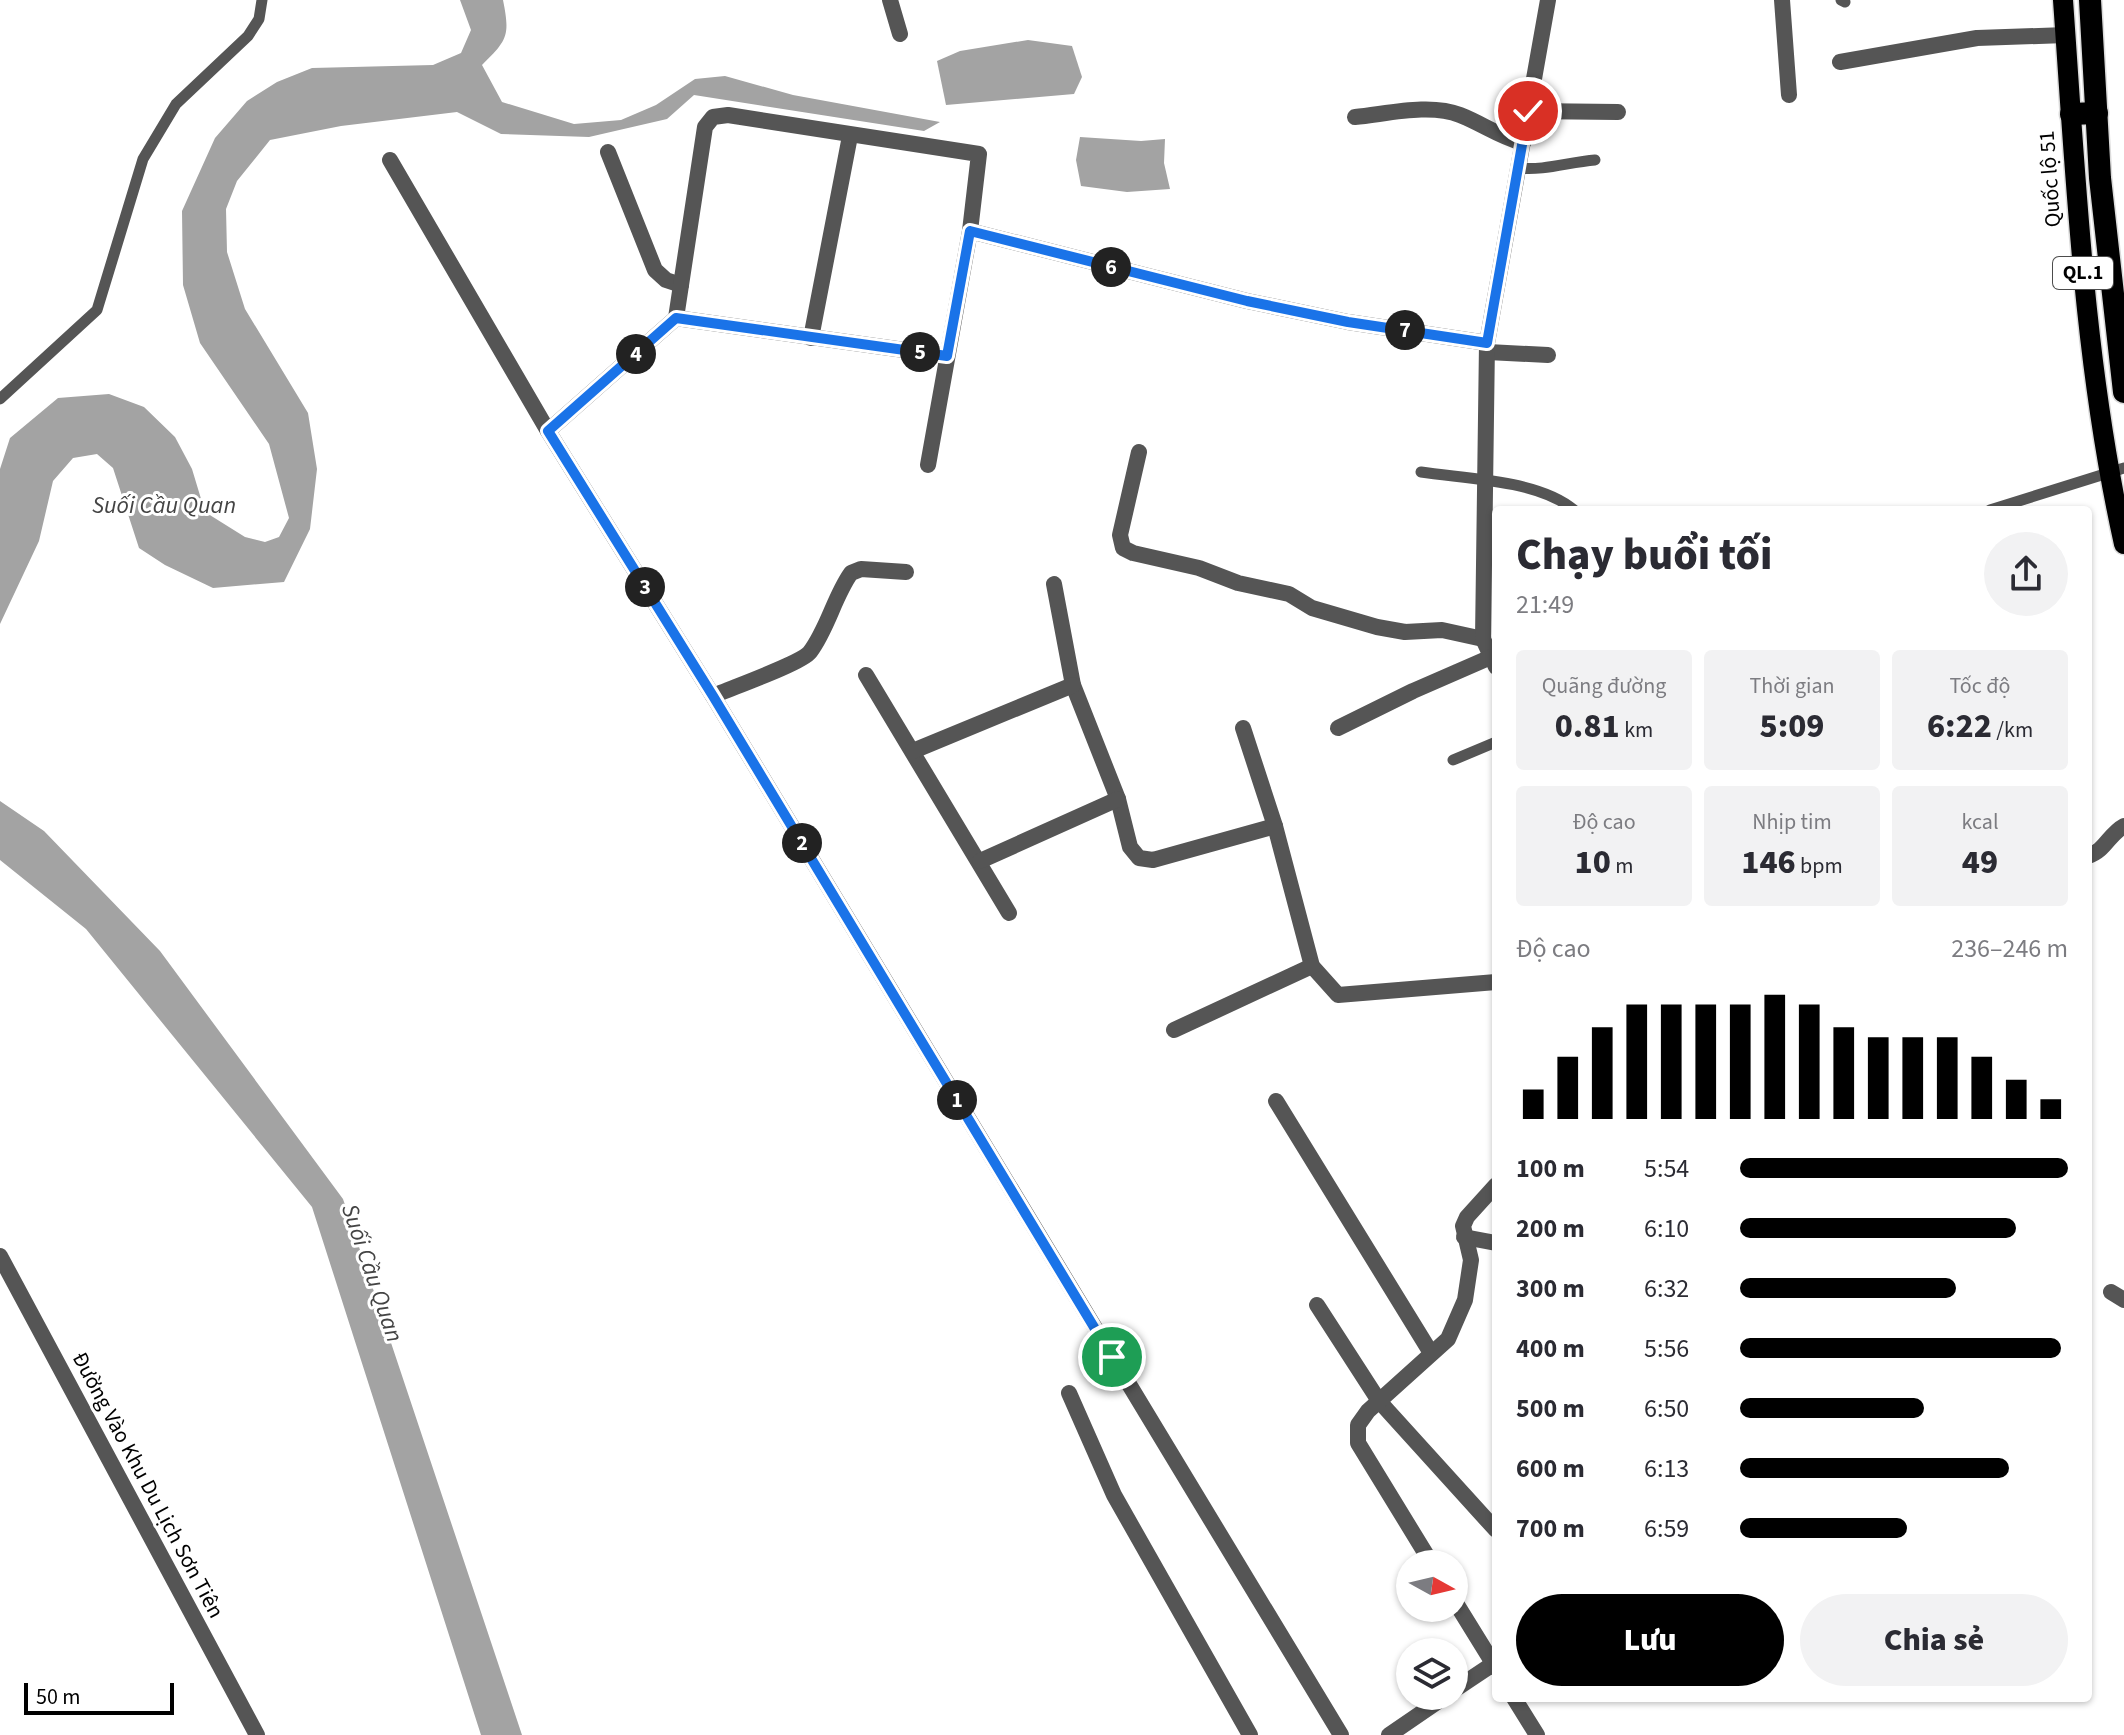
<!DOCTYPE html>
<html lang="vi">
<head>
<meta charset="utf-8">
<style>
  :root { --surface:#fff; --page:#f2f2f3; --text:#2b2b33; --muted:#7c7c81; --accent:#000 }
  body { margin:0; font-family:"Source Sans 3",sans-serif; background:var(--page); color:var(--text); height:100vh; display:flex; flex-direction:column; font-size:30px; white-space:nowrap }
  * { box-sizing:border-box; margin:0 }
  p { font-size:26px; color:var(--muted) }
  .icon { flex:none; width:44px; height:44px; fill:none; stroke:currentColor; stroke-width:2; stroke-linecap:round; stroke-linejoin:round }
  .map { position:relative; flex:1; overflow:hidden }
  .details { position:absolute; left:1492px; top:506px; width:600px; height:1196px; display:flex; flex-direction:column; background:var(--surface); border-radius:8px; box-shadow:0 2px 6px #0004 }
  .details>* { flex:none }
  .needle { width:52px; rotate:98deg }
  .controls { position:absolute; left:1396px; top:1550px; display:grid; gap:16px }
  .controls a { display:grid; place-items:center; width:72px; height:72px; border-radius:50%; background:var(--surface); box-shadow:0 2px 6px #0004; font-size:40px }
  .scale { position:absolute; left:24px; bottom:20px; width:150px; box-sizing:border-box; padding-left:8px; border:4px solid #000; border-top:0; font-size:22px; line-height:28px; white-space:nowrap; color:#000; -webkit-text-stroke:6px #fff; paint-order:stroke }
  .pin { position:absolute; display:grid; place-items:center; width:68px; height:68px; color:#fff; margin:-34px; border:4px solid #fff; border-radius:50%; box-shadow:0 2px 8px #0007 }
  .km { position:absolute; width:40px; height:40px; margin:-20px; border-radius:50%; background:#222; color:#fff; font-size:22px; line-height:40px; text-align:center }
  .round { display:grid; place-items:center; flex:none; width:84px; height:84px; border-radius:42px; background:var(--page) }
  .head { display:flex; align-items:center; justify-content:space-between; height:136px; padding:0 24px }
  h1 { font-size:44px; font-weight:800; line-height:60px }
  .stats { display:grid; grid-template-columns:repeat(3,1fr); gap:12px; height:136px; padding:8px 24px }
  .stats div { display:grid; align-content:center; border-radius:8px; background:var(--page); text-align:center }
  .stats b { font-size:34px; font-weight:800 }
  .stats small { font-size:22px; font-weight:400 }
  .stats p { font-size:22px }
  .chart { height:224px; padding:16px 24px }
  .chart p { display:flex; justify-content:space-between }
  .chart svg { width:100%; height:144px; margin-top:8px; stroke:var(--accent); stroke-width:6 }
  .button { display:flex; gap:16px; margin-top:auto; padding:16px 24px }
  .button a { flex:1; height:92px; border-radius:48px; background:var(--accent); color:#fff; font-size:32px; font-weight:800; line-height:92px; text-align:center }
  .button a+a { background:var(--page); color:var(--text) }
  ul { padding:0 24px; list-style:none; font-size:26px }
  li { display:grid; grid-template-columns:128px 96px 1fr; align-items:center; height:60px }
  li i { height:20px; border-radius:10px; background:var(--accent) }
  .map>svg:first-child { display:block }
</style>
</head>
<body>
<div class="map">
<svg width="2124" height="1735" viewBox="0 0 2124 1735">
  <rect width="100%" height="100%" fill="#fff"/>
  <g fill="#a3a3a3">
    <path d="M460,0H503C510,35 508,40 482,65L502,102L574,124L621,120L656,105L695,79L725,76L793,95L940,122L924,131L694,95L667,119L589,137L501,134L457,112L341,126L270,140L237,181L226,209L227,252L245,309L308,413L317,469L310,529L284,582L213,588L165,565L139,548L113,468L97,454L73,458L53,481L39,541L0,624V469L10,438L58,398L109,394L144,407L175,437L192,469L205,512L245,537L265,542L279,537L289,518L269,444L200,343L183,285L182,211L215,138L247,101L277,82L312,68L433,65L461,53L471,30Z"/>
    <path d="M1028,40L1072,46L1082,77L1074,94L946,105L937,61L960,51Z"/>
    <path d="M1080,137L1141,141L1165,139L1164,163L1170,189L1127,192L1081,186L1076,160Z"/>
    <path d="M0,801L44,831L160,951L343,1199L522,1735H481L312,1207L86,929L0,860Z"/>
  </g>
  <g fill="none" stroke-linecap="round" stroke-linejoin="round">
    <defs>
      <path id="primary" d="M2063,0C2076,182 2084,365 2124,544"/>
      <g id="trunk">
        <path d="M2090,0L2100,178L2124,392"/>
        <path d="M2071,114L2097,113"/>
      </g>
    </defs>
    <use href="#primary" stroke="#dbdbdb" stroke-width="23"/>
    <use href="#trunk" stroke="#dbdbdb" stroke-width="25"/>
    <g stroke="#555" stroke-width="11">
      <path d="M1841,0L1845,2"/>
      <path d="M1518,168C1544,171 1569,162 1595,160"/>
      <path d="M0,399L97,310L143,159L176,104L248,36L259,19L262,0"/>
      <path d="M1421,472C1467,479 1539,480 1574,510"/>
      <path d="M1990,510L2124,468"/>
      <path d="M1453,760L1496,742"/>
    </g>
    <g stroke="#555" stroke-width="16">
      <path d="M890,0L900,34"/>
      <path d="M1782,0L1789,95"/>
      <path d="M1840,62L1977,38L2066,35"/>
      <path d="M1528,111L1618,112"/>
      <path d="M1355,117C1387,114 1430,103 1460,115C1483,124 1498,136 1523,143"/>
      <path d="M608,152L655,270L666,280L681,285"/>
      <path d="M390,160L548,431L713,696L1341,1735"/>
      <path d="M970,231L1247,301L1348,322L1487,343"/>
      <path d="M676,318L947,356"/>
      <path d="M811,338L850,136"/>
      <path d="M1488,352L1548,355"/>
      <path d="M548,431L676,318L705,127L713,117L728,115L979,154L970,231L928,465"/>
      <path d="M1139,452L1120,535L1123,548L1133,553L1199,568L1238,583L1289,594L1312,608L1377,627L1405,632L1442,630L1483,639"/>
      <path d="M1054,584L1073,685L1118,799L1130,847L1139,858L1153,860L1275,826"/>
      <path d="M1496,667L1483,639L1487,343L1548,0"/>
      <path d="M866,675L1009,913"/>
      <path d="M713,696C731,688 802,663 810,652C828,628 834,597 851,573L861,569L906,572"/>
      <path d="M1243,728L1275,826L1312,966L1338,995L1496,982"/>
      <path d="M1338,728L1413,691L1491,657"/>
      <path d="M913,751L1073,685"/>
      <path d="M2088,856C2105,851 2109,834 2124,826"/>
      <path d="M980,861L1118,799"/>
      <path d="M1174,1030L1312,966"/>
      <path d="M1276,1101L1431,1353"/>
      <path d="M1464,1237L1496,1243"/>
      <path d="M2111,1292L2124,1300"/>
      <path d="M1317,1305L1379,1401L1496,1530"/>
      <path d="M1069,1393L1114,1495L1250,1735"/>
      <path d="M1432,1564L1358,1443V1425L1368,1411L1448,1339L1465,1300L1471,1260L1463,1226L1467,1217L1496,1185"/>
      <path d="M1454,1600L1496,1668"/>
      <path d="M1454,1690L1496,1662"/>
      <path d="M1514,1698L1537,1735"/>
      <path d="M1389,1735L1446,1696"/>
    </g>
    <path stroke="#555" stroke-width="16" d="M0,1256L257,1735"/>
    <use href="#primary" stroke="#000" stroke-width="20"/>
    <use href="#trunk" stroke="#000" stroke-width="22"/>
  </g>
  <g fill="none" stroke-linecap="round" stroke-linejoin="round">
    <defs>
      <path id="route" d="M1112,1357L713,696L548,431L676,318L947,356L970,231L1247,301L1348,322L1487,343L1528,111"/>
    </defs>
    <use href="#route" stroke="#fff" stroke-width="16"/>
    <use href="#route" stroke="#1a73e8" stroke-width="10"/>
  </g>
  <g text-anchor="middle" dominant-baseline="central" stroke-width="6" stroke-linejoin="round" paint-order="stroke">
    <rect fill="#fff" stroke="#4c4c4c" stroke-width="2" x="2053" y="257" width="60" height="32" rx="6"/>
    <g font-size="20" font-weight="bold" fill="#000">
      <text x="2083" y="273">QL.1</text>
    </g>
    <g font-size="22" fill="#000" stroke="#fff">
      <text transform="translate(2050 179) rotate(-94)">Quốc lộ 51</text>
      <text transform="translate(148 1485) rotate(62)">Đường Vào Khu Du Lịch Sơn Tiên</text>
    </g>
    <g font-size="24" font-style="italic" fill="#444" stroke="#fff">
      <text x="164" y="505">Suối Cầu Quan</text>
      <text transform="translate(372 1273) rotate(71)">Suối Cầu Quan</text>
    </g>
  </g>
</svg>
<div class="controls">
<a><svg class="needle" viewBox="-14 -14 28 28"><path d="M0-13l5 13h-10z" fill="#e53935"/><path d="M0 13l5-13h-10z" fill="#7c7c81"/></svg></a>
<a><svg class="icon" aria-label="layers" viewBox="0 0 24 24"><path d="M12 4l9 5-9 5-9-5zM3 14l9 5 9-5"/></svg></a>
</div>
<div class="scale">50 m</div>
<div class="pin" style="left:1112px;top:1357px;background:#1e9e55"><svg class="icon" aria-label="arrive" viewBox="0 0 24 24"><path d="M6 21V4h12l-3 4 3 4H6"/></svg></div>
<div class="pin" style="left:1528px;top:111px;background:#d93025"><svg class="icon" aria-label="check" viewBox="0 0 24 24"><path d="M5 12l5 5 9-10"/></svg></div>
<b class="km" style="left:957px;top:1100px">1</b>
<b class="km" style="left:802px;top:843px">2</b>
<b class="km" style="left:645px;top:587px">3</b>
<b class="km" style="left:636px;top:354px">4</b>
<b class="km" style="left:920px;top:352px">5</b>
<b class="km" style="left:1111px;top:267px">6</b>
<b class="km" style="left:1405px;top:330px">7</b>
<section class="details">
<div class="head"><div><h1>Chạy buổi tối</h1><p>21:49</p></div><a class="round"><svg class="icon" aria-label="share" viewBox="0 0 24 24"><path d="M12 15V3M7 8l5-5 5 5M5 13v7h14v-7"/></svg></a></div>
<div class="stats">
<div><p>Quãng đường</p><b>0.81<small> km</small></b></div>
<div><p>Thời gian</p><b>5:09</b></div>
<div><p>Tốc độ</p><b>6:22<small> /km</small></b></div>
</div>
<div class="stats">
<div><p>Độ cao</p><b>10<small> m</small></b></div>
<div><p>Nhịp tim</p><b>146<small> bpm</small></b></div>
<div><p>kcal</p><b>49</b></div>
</div>
<div class="chart"><p><span>Độ cao</span>236–246 m</p>
<svg viewBox="0 0 160 44" preserveAspectRatio="none"><path d="M5 44V35M15 44V25M25 44V16M35 44V9M45 44V9M55 44V9M65 44V9M75 44V6M85 44V9M95 44V16M105 44V19M115 44V19M125 44V19M135 44V25M145 44V32M155 44V38"/></svg>
</div>
<ul>
<li><b>100 m</b>5:54<i style="width:100%"></i></li>
<li><b>200 m</b>6:10<i style="width:84%"></i></li>
<li><b>300 m</b>6:32<i style="width:66%"></i></li>
<li><b>400 m</b>5:56<i style="width:98%"></i></li>
<li><b>500 m</b>6:50<i style="width:56%"></i></li>
<li><b>600 m</b>6:13<i style="width:82%"></i></li>
<li><b>700 m</b>6:59<i style="width:51%"></i></li>
</ul>
<div class="button"><a>Lưu</a><a>Chia sẻ</a></div>
</section>
</div>
</body>
</html>
